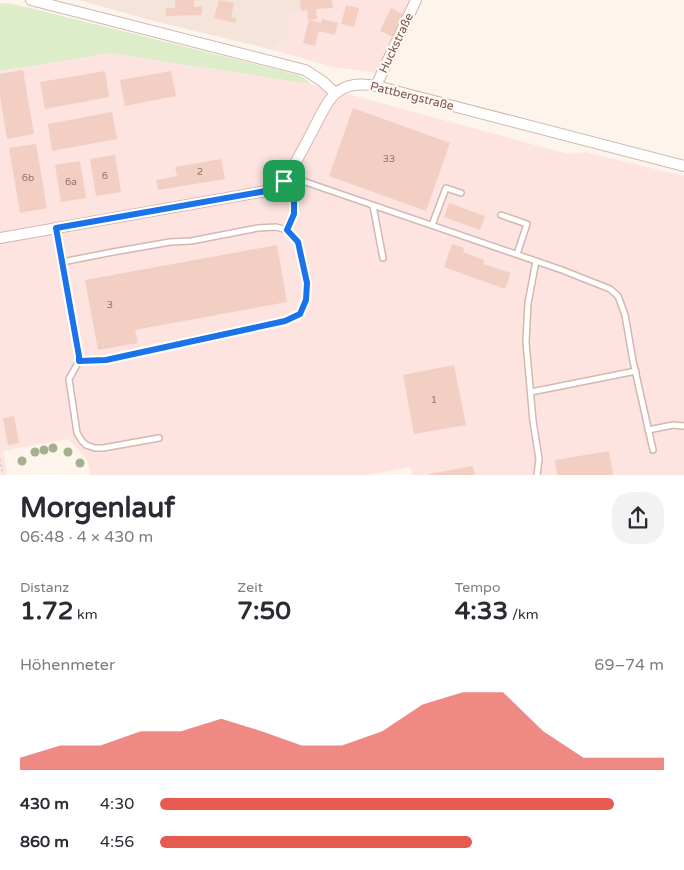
<!DOCTYPE html>
<html lang="de">
<head>
<meta charset="utf-8">
<style>
  :root { --surface:#fff; --page:#f2f2f3; --text:#2b2b33; --muted:#7c7c81; --accent:#e75a50 }
  body { margin:0; font-family:"Varela Round",sans-serif; background:var(--page); color:var(--text); height:100vh; display:flex; flex-direction:column; font-size:19px; white-space:nowrap }
  * { box-sizing:border-box; margin:0 }
  p { font-size:16px; color:var(--muted) }
  .icon { flex:none; width:28px; height:28px; fill:none; stroke:currentColor; stroke-width:2; stroke-linecap:round; stroke-linejoin:round }
  .map { position:relative; height:475px; overflow:hidden }
  .sheet { display:flex; flex-direction:column; background:var(--surface); flex:1 }
  .sheet>* { flex:none }
  .pin { position:absolute; display:grid; place-items:center; width:42px; height:42px; color:#fff; margin:-21px; border-radius:10px; box-shadow:0 2px 8px #0006 }
  .round { display:grid; place-items:center; flex:none; width:52px; height:52px; border-radius:20px; background:var(--page) }
  .overview { display:flex; align-items:center; justify-content:space-between; height:85px; padding:0 20px }
  h1 { font-size:28px; font-weight:800; line-height:38px }
  .figures { display:grid; grid-template-columns:repeat(3,1fr); gap:8px; height:85px; padding:5px 20px }
  .figures div { display:grid; align-content:center }
  .figures b { font-size:25px; font-weight:800 }
  .figures small { font-size:14px; font-weight:400 }
  .figures p { font-size:14px }
  .chart { height:140px; padding:10px 20px }
  .chart p { display:flex; justify-content:space-between }
  .chart svg { width:100%; height:90px; margin-top:5px; fill:var(--accent); opacity:.7 }
  ul { padding:0 20px; list-style:none; font-size:16px }
  li { display:grid; grid-template-columns:80px 60px 1fr; align-items:center; height:38px }
  li i { height:12px; border-radius:6px; background:var(--accent) }
  .map>svg:first-child { display:block }
</style>
</head>
<body>
<div class="map">
<svg width="684" height="475" viewBox="0 0 684 475">
  <rect width="100%" height="100%" fill="#fdf4ec"/>
  <path fill="#f5e4da" d="M79,0H300L301,11L290,36L273,50L146,19Z"/>
  <g fill="#fde4e0">
    <path d="M300,0H411L376,73L333,67L273,50L290,36L287,12L300,11Z"/>
    <path d="M109,53L311,84L568,154L585,152L684,176V475H412L411,467L365,475H91L88,461L68,439L3,451L7,475H0V71Z"/>
  </g>
  <path fill="#ddecc9" d="M0,3L11,4L26,7L298,75L304,78L311,84L109,53L0,71Z"/>
  <g fill="#f3cec3">
    <path d="M175,0H194V7L202,6V15L166,16V8H175Z"/>
    <path d="M219,0L234,3L231,17L237,19L235,23L214,18Z"/>
    <path d="M300,0H332L333,8L316,9L317,19L308,20L307,10L301,11Z"/>
    <path d="M346,5L359,8L354,27L341,24Z"/>
    <path d="M391,8L404,15L393,37L380,31Z"/>
    <path d="M322,19L338,23L335,35L319,31L315,46L303,43L309,20L321,23Z"/>
    <path d="M23,70L34,134L7,139L0,96V74Z"/>
    <path d="M105,71L109,97L45,109L40,82Z"/>
    <path d="M171,71L176,96L125,106L120,80Z"/>
    <path d="M353,108L450,143L426,211L329,176Z"/>
    <path d="M112,112L117,139L52,151L48,124Z"/>
    <path d="M36,144L47,208L20,213L9,148Z"/>
    <path d="M115,155L121,192L96,196L90,159Z"/>
    <path d="M221,159L225,179L158,190L156,180L177,176L175,167Z"/>
    <path d="M80,161L86,198L61,202L55,165Z"/>
    <path d="M449,203L485,216L480,230L444,217Z"/>
    <path d="M452,244L464,248L463,252L484,260L483,264L511,273L505,289L444,267Z"/>
    <path d="M277,245L287,302L135,330L138,343L98,350L85,280Z"/>
    <path d="M454,365L466,425L414,434L403,375Z"/>
    <path d="M14,416L19,443L8,445L3,418Z"/>
    <path d="M609,451L613,475H557L555,460Z"/>
    <path d="M473,466L475,475H429V474Z"/>
  </g>
  <g fill="none" stroke-linecap="round" stroke-linejoin="round">
    <defs>
      <g id="lane">
        <path d="M288,176L562,270L610,289L618,296L625,315L633,361L653,450"/>
        <path d="M284,181C297,203 298,206 287,230"/>
        <path d="M373,206L383,258"/>
        <path d="M501,215L527,224L517,254"/>
        <path d="M432,225L446,188L461,193"/>
        <path d="M56,229L79,356V361L69,379L77,433L82,441L86,445L95,448H103L159,438"/>
        <path d="M536,261L528,303L526,342L533,421L539,459L537,475"/>
        <path d="M62,262L113,252L170,242L191,241L258,228L276,227L287,230L298,242L307,283L306,300L300,313L285,321L106,360L79,361"/>
        <path d="M531,392L636,371"/>
        <path d="M648,430L673,425L684,426"/>
      </g>
      <g id="street">
        <path d="M31,0L305,70L322,81L335,93"/>
        <path d="M376,86L416,0"/>
        <path d="M0,238L266,191L280,185L288,176C296,162 304,147 312,132C328,101 335,78 376,86L684,166"/>
      </g>
    </defs>
    <use href="#lane" stroke="#d1b9b0" stroke-width="8"/>
    <use href="#street" stroke="#d1b9b0" stroke-width="12"/>
    <path stroke="#d9b1a5" stroke-width="2" stroke-dasharray="1 4" stroke-linecap="butt" d="M0,460L3,475"/>
    <use href="#lane" stroke="#fff" stroke-width="5"/>
    <use href="#street" stroke="#fff" stroke-width="10"/>
  </g>
  <g fill="#a4b18e">
    <circle cx="53" cy="448" r="4.5"/>
    <circle cx="44" cy="450" r="4.5"/>
    <circle cx="35" cy="452" r="4.5"/>
    <circle cx="68" cy="452" r="4.5"/>
    <circle cx="22" cy="461" r="4.5"/>
    <circle cx="80" cy="463" r="4.5"/>
  </g>
  <g fill="none" stroke-linecap="round" stroke-linejoin="round">
    <defs>
      <path id="route" d="M284,181L294,199V214L287,230L298,242L307,283L306,300L300,314L285,321L106,360L79,361V356L56,228L266,191L280,185Z"/>
    </defs>
    <use href="#route" stroke="#fff" stroke-width="10"/>
    <use href="#route" stroke="#1a73e8" stroke-width="6"/>
  </g>
  <g text-anchor="middle" dominant-baseline="central" stroke-width="4.5" stroke-linejoin="round" paint-order="stroke">
    <g font-size="10" fill="#98746a">
      <text x="389" y="159">33</text>
      <text x="200" y="172">2</text>
      <text x="105" y="176">6</text>
      <text x="28" y="178">6b</text>
      <text x="71" y="182">6a</text>
      <text x="110" y="305">3</text>
      <text x="434" y="400">1</text>
    </g>
    <g font-size="12" fill="#7a564d" stroke="#fff8f3">
      <text transform="translate(396 43) rotate(-65)">Huckstraße</text>
      <text transform="translate(412 96) rotate(14)">Pattbergstraße</text>
    </g>
  </g>
</svg>
<div class="pin" style="left:284px;top:181px;background:#1e9e55"><svg class="icon" aria-label="arrive" viewBox="0 0 24 24"><path d="M6 21V4h12l-3 4 3 4H6"/></svg></div>
</div>
<section class="sheet">
<div class="overview"><div><h1>Morgenlauf</h1><p>06:48 · 4 × 430 m</p></div><a class="round"><svg class="icon" aria-label="share" viewBox="0 0 24 24"><path d="M12 15V3M7 8l5-5 5 5M5 13v7h14v-7"/></svg></a></div>
<div class="figures">
<div><p>Distanz</p><b>1.72<small> km</small></b></div>
<div><p>Zeit</p><b>7:50</b></div>
<div><p>Tempo</p><b>4:33<small> /km</small></b></div>
</div>
<div class="chart"><p><span>Höhenmeter</span>69–74 m</p>
<svg viewBox="0 0 160 44" preserveAspectRatio="none"><path d="M0 44V38L10 32L20 32L30 25L40 25L50 19L60 25L70 32L80 32L90 25L100 12L110 6L120 6L130 25L140 38L150 38L160 38V44z"/></svg>
</div>
<ul>
<li><b>430 m</b>4:30<i style="width:90%"></i></li>
<li><b>860 m</b>4:56<i style="width:62%"></i></li>
</ul>
</section>
</body>
</html>
